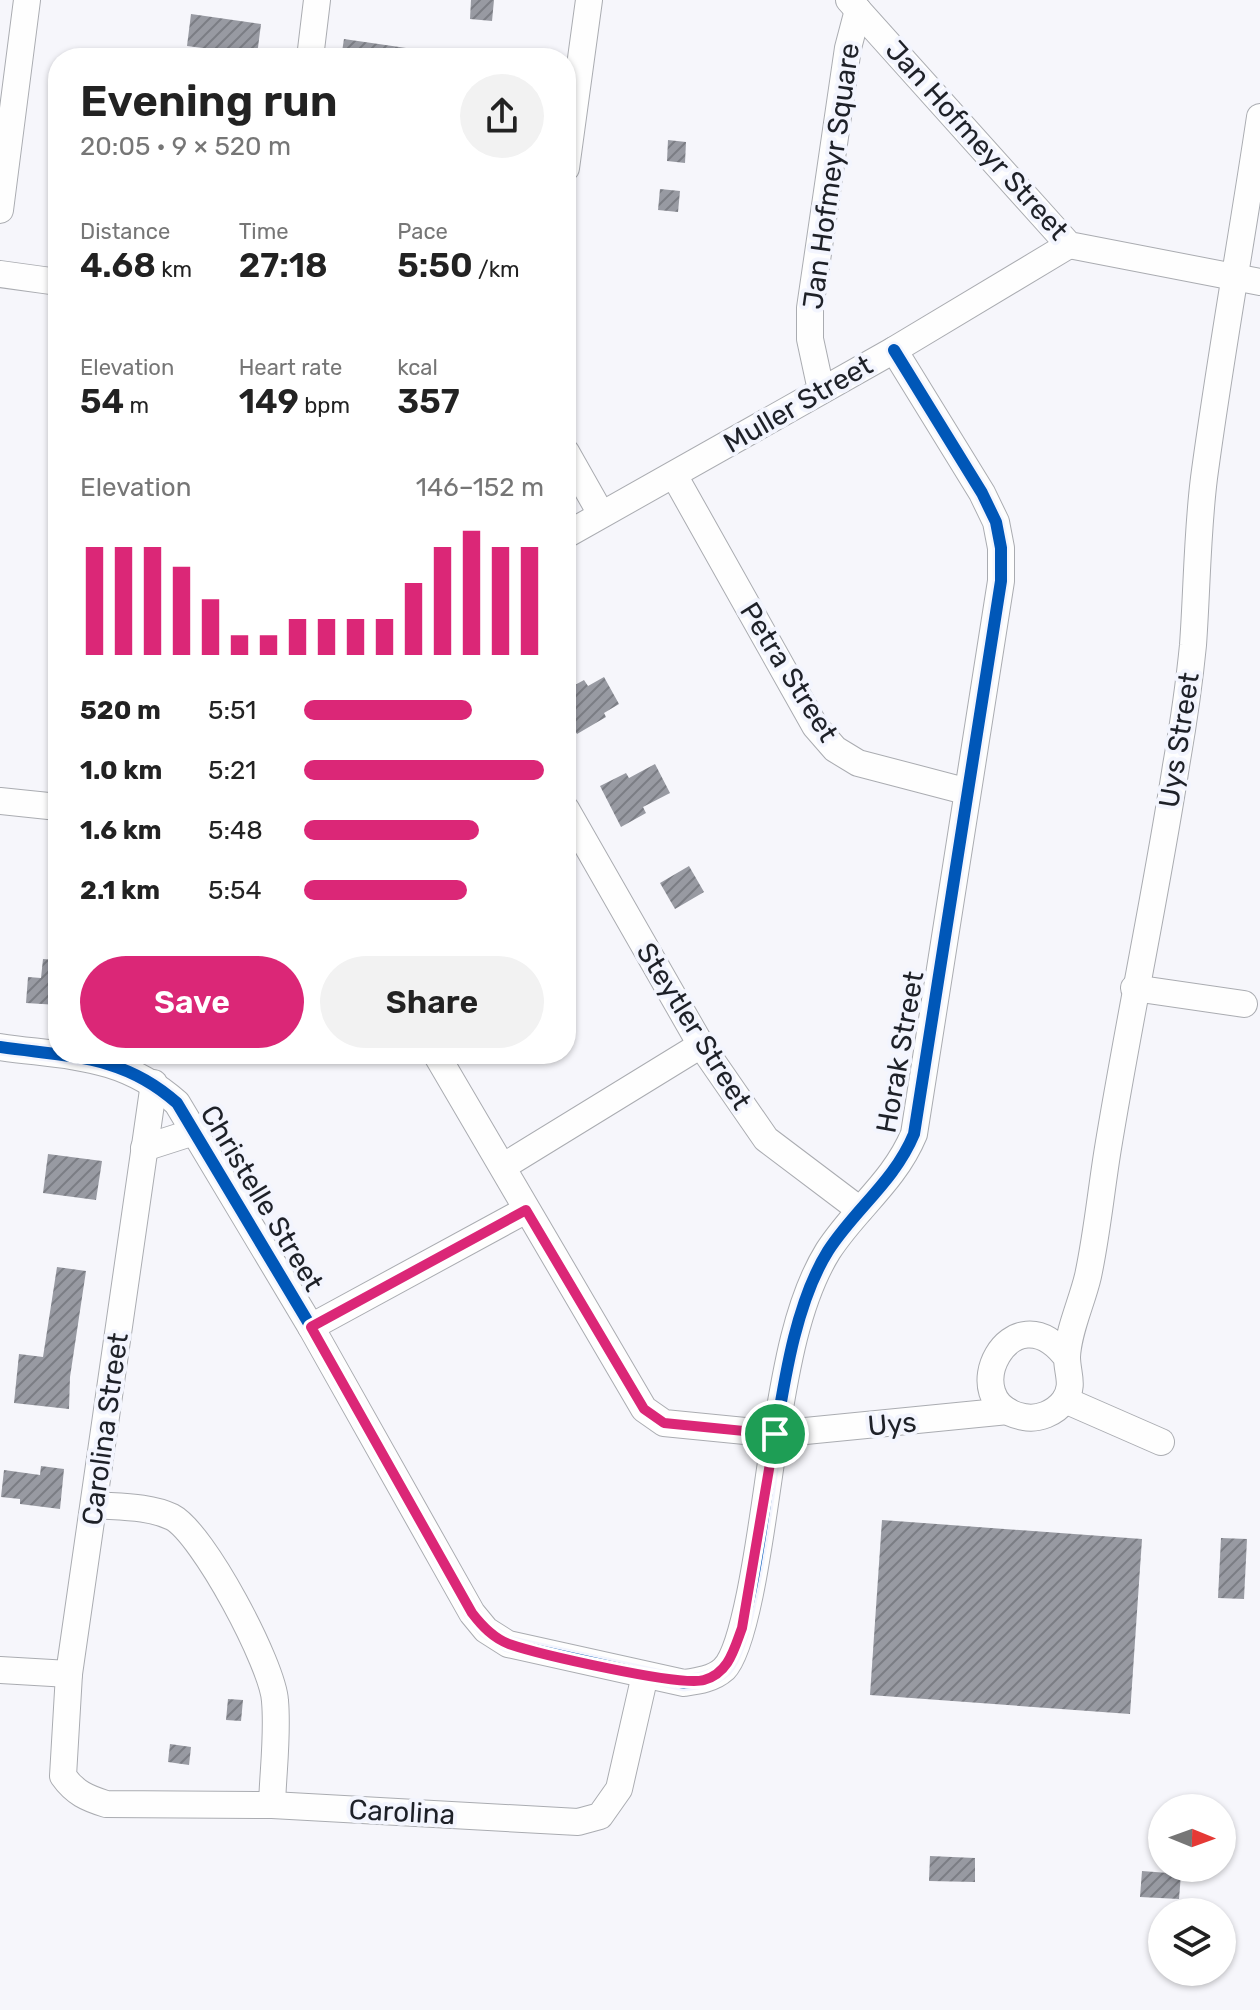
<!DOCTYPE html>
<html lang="en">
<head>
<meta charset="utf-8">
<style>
  :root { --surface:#fff; --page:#f2f2f2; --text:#222; --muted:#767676; --accent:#db2777 }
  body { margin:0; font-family:Rubik,sans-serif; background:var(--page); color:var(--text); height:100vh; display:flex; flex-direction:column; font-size:30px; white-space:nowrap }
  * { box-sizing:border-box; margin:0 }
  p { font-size:26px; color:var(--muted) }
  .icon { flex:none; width:44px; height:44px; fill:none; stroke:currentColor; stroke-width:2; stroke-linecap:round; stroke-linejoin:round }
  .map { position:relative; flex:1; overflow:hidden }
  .side { position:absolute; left:48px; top:48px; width:528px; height:1016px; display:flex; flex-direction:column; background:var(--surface); border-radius:32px; box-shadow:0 2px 6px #0004 }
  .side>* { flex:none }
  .needle { width:52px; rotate:91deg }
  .fabs { position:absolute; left:1148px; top:1794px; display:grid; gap:16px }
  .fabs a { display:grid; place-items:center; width:88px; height:88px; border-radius:50%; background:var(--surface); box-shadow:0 2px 6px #0004; font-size:40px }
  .pin { position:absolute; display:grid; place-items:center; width:68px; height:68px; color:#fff; margin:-34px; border:4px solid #fff; border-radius:50%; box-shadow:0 2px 8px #0007 }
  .round { display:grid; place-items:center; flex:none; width:84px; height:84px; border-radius:42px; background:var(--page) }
  .overview { display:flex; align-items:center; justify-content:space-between; height:136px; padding:0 32px }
  h1 { font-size:44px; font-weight:600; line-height:60px }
  .stats { display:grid; grid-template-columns:repeat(3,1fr); gap:12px; height:136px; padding:8px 32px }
  .stats div { display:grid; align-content:center }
  .stats b { font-size:34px; font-weight:600 }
  .stats small { font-size:22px; font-weight:400 }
  .stats p { font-size:22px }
  .chart { height:224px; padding:16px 32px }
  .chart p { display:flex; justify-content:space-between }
  .chart svg { width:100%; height:144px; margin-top:8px; stroke:var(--accent); stroke-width:6 }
  .cta { display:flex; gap:16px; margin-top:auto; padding:16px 32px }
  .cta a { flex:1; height:92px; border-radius:48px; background:var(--accent); color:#fff; font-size:32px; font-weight:600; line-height:92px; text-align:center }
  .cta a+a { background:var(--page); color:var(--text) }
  ul { padding:0 32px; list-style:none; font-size:26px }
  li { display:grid; grid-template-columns:128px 96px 1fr; align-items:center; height:60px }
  li i { height:20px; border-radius:10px; background:var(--accent) }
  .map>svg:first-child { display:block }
</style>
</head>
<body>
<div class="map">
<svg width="1260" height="2010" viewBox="0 0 1260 2010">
  <defs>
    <pattern id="building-hatch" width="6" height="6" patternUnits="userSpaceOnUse" patternTransform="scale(2)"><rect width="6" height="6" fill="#989aa2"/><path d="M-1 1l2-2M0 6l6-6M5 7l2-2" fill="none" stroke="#7b7d84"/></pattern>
  </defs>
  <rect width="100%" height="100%" fill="#f6f6fb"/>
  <g fill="url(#building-hatch)">
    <path d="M471,0H494L492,21L470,19Z"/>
    <path d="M191,14L261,24L257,55L187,46Z"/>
    <path d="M344,39L413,49L412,58H341Z"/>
    <path d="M668,140L686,142L685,163L667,161Z"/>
    <path d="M660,189L680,191L678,212L658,210Z"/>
    <path d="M604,677L619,704L604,713L606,717L577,734L566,715V690L584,680L588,686Z"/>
    <path d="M655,764L670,793L643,807L646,813L621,827L600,786L626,773L629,778Z"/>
    <path d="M689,866L704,892L675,909L660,883Z"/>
    <path d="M43,959L58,960V1005L26,1003L28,977L41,978Z"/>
    <path d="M48,1154L102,1161L96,1200L43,1193Z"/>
    <path d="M57,1267L86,1271L70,1377L69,1409L14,1403L19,1354L43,1357Z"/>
    <path d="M41,1466L64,1469L60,1509L20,1504V1499L1,1497L4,1470L40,1475Z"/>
    <path d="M882,1520L1142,1539L1130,1714L870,1695Z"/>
    <path d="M1221,1538L1247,1539L1244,1599L1218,1598Z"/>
    <path d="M228,1699L243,1700L241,1721L226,1720Z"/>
    <path d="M170,1744L191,1747L189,1765L168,1762Z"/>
    <path d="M930,1856L975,1858V1882L929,1881Z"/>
    <path d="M1142,1871L1181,1874L1179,1899L1140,1897Z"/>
  </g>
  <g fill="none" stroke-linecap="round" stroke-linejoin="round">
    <defs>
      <g id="minor">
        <path d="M849,0L1069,245L1260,282"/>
        <path d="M310,58L317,0"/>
        <path d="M566,168L589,0"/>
        <path d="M0,210L27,0"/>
        <path d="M0,274L58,282"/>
        <path d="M821,390L810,339V308L848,48L858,10"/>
        <path d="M566,452L601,514"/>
        <path d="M674,475L815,726L835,749L858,763L965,791"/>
        <path d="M566,535L894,350L1069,245"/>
        <path d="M0,801L58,807"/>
        <path d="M566,809L701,1045L766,1139L860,1210"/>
        <path d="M1134,988L1244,1004"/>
        <path d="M0,1047C69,1057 122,1054 177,1103L311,1327L472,1613L486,1630L508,1644L684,1683C698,1681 713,1679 724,1669C750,1643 766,1487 774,1444C784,1383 795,1304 828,1251C855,1209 894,1182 914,1134L1001,581V548L996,522L982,493L894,350"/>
        <path d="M436,1054L644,1409L664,1423L775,1434L1008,1411"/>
        <path d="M154,1083L69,1674L63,1776C75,1793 87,1798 106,1804L272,1805L578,1822L600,1816L619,1789L645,1675"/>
        <path d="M144,1148L197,1131"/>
        <path d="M504,1166L701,1045"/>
        <path d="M311,1327L526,1210"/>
        <path d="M1067,1358C1012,1285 951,1404 1024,1417C1038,1420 1055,1413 1064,1401C1075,1385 1067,1374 1067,1357C1068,1331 1082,1302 1088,1276C1097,1234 1101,1191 1108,1148C1129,1020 1156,894 1176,766C1183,726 1189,686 1193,645C1197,590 1197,534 1204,478C1220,358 1242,238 1260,117"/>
        <path d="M1065,1400L1161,1442"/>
        <path d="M94,1505C120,1507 149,1506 172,1517C203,1533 273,1665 275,1701C278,1735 273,1771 272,1805"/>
        <path d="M0,1670L69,1674"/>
      </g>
    </defs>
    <use href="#minor" stroke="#aaacb1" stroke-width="28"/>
    <use href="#minor" stroke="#fefefe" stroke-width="26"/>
    <defs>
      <path id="cycleway" d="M0,1047C69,1057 122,1054 177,1103L311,1327L472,1613L486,1630L508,1644L684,1683C698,1681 713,1679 724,1669C750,1643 766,1487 774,1444C784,1383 795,1304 828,1251C855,1209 894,1182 914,1134L1001,581V548L996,522L982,493L894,350"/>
    </defs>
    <use href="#cycleway" stroke="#f3f5fe" stroke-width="17"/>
    <use href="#cycleway" stroke="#0057b8" stroke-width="12"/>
  </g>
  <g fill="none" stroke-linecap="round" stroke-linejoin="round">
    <defs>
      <path id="route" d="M526,1210L644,1409L664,1423L775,1434L742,1628C734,1649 729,1673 704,1680C680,1687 538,1654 509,1644C493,1638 482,1626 472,1613L311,1327Z"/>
    </defs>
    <use href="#route" stroke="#fff" stroke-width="16"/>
    <use href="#route" stroke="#db2777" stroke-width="10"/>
  </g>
  <g text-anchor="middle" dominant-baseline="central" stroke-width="8" stroke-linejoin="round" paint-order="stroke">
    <g font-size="28" fill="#1e2128" stroke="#f3f5fe">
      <text transform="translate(977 140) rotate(48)">Jan Hofmeyr Street</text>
      <text transform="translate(831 176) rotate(-82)">Jan Hofmeyr Square</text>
      <text transform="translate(798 404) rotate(-30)">Muller Street</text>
      <text transform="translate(789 672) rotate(58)">Petra Street</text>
      <text transform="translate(1179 740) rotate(-81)">Uys Street</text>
      <text transform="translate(694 1026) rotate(58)">Steytler Street</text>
      <text transform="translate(900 1052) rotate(-80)">Horak Street</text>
      <text transform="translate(262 1198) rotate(59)">Christelle Street</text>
      <text transform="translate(892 1424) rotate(-5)">Uys</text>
      <text transform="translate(105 1429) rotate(-82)">Carolina Street</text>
      <text transform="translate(402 1812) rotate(3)">Carolina</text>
    </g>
  </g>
</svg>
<div class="fabs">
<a><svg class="needle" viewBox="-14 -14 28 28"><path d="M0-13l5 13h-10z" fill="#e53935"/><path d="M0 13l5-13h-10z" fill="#767676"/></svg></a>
<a><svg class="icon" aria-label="layers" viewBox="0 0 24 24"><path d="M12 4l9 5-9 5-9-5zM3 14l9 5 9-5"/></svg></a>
</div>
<div class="pin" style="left:775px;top:1434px;background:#1e9e55"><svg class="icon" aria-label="arrive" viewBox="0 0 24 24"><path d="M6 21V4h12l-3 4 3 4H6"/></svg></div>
<section class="side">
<div class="overview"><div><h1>Evening run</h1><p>20:05 · 9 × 520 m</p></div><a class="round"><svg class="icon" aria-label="share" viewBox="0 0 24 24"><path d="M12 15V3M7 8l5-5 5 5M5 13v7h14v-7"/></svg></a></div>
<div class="stats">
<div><p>Distance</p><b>4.68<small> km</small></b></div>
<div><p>Time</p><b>27:18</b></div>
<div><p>Pace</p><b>5:50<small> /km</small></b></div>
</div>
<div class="stats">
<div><p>Elevation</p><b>54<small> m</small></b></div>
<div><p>Heart rate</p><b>149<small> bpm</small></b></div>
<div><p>kcal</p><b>357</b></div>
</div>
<div class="chart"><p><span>Elevation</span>146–152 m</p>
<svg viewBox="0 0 160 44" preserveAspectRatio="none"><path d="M5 44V11M15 44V11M25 44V11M35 44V17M45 44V27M55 44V38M65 44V38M75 44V33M85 44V33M95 44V33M105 44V33M115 44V22M125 44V11M135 44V6M145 44V11M155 44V11"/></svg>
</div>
<ul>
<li><b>520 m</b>5:51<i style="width:70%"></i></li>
<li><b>1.0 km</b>5:21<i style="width:100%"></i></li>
<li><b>1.6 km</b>5:48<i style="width:73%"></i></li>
<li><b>2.1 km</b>5:54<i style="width:68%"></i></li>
</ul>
<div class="cta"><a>Save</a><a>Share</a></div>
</section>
</div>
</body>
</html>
